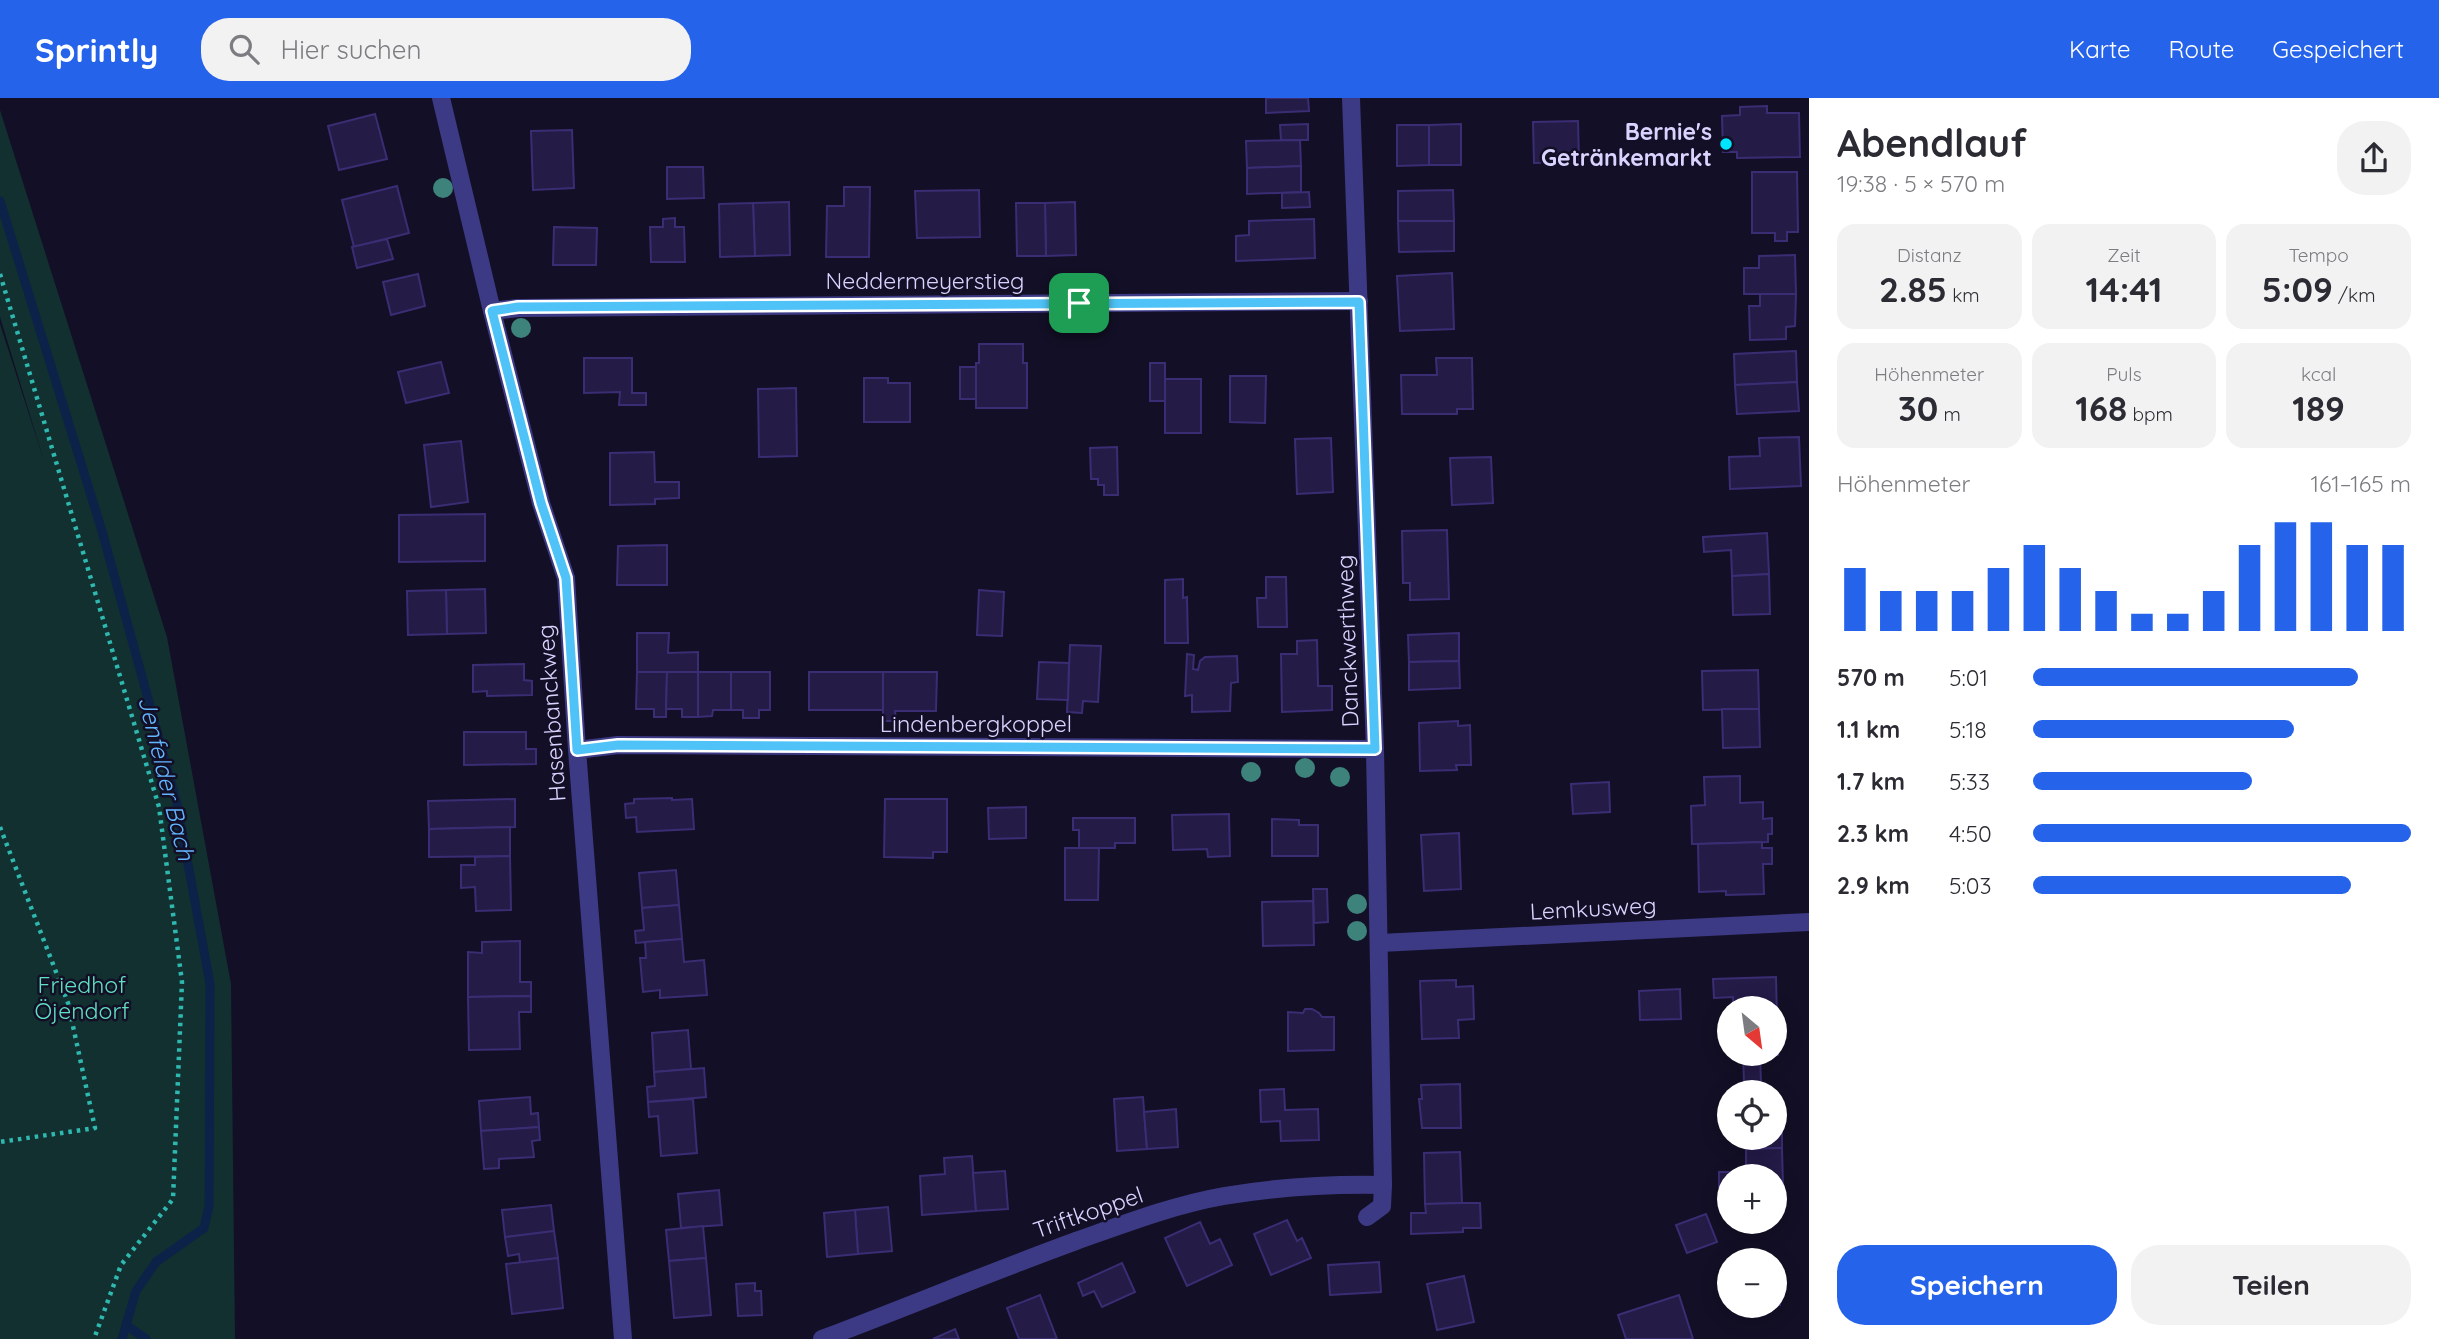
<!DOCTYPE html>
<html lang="de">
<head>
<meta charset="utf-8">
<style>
  :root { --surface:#fff; --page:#f2f2f3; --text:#2b2b33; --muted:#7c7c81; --accent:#2563eb }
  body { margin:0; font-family:Quicksand,sans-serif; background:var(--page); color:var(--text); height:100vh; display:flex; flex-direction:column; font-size:26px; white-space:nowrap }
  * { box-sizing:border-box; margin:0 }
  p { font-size:23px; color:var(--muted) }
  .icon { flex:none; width:38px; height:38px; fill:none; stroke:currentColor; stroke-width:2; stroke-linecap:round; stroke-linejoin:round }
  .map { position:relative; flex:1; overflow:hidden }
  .panel { display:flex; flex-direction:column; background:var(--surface); width:630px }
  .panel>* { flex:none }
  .needle { width:46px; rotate:151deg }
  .controls { position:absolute; left:1717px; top:898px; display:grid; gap:14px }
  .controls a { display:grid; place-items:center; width:70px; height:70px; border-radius:50%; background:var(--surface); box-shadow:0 4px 18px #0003; font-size:35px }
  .pin { position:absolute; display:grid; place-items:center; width:60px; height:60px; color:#fff; margin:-30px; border-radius:14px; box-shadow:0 4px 10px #0006 }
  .round { display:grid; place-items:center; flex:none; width:74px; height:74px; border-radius:28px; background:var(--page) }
  .summary { display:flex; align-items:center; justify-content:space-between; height:119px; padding:0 28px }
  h1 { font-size:38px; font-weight:700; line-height:52px }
  .figures { display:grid; grid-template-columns:repeat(3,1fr); gap:10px; height:119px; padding:7px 28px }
  .figures div { display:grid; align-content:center; border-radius:18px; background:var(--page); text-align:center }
  .figures b { font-size:35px; font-weight:700 }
  .figures small { font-size:19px; font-weight:400 }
  .figures p { font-size:19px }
  .chart { height:196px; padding:14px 28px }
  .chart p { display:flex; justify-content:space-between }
  .chart svg { width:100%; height:126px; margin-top:7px; stroke:var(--accent); stroke-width:6 }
  .primary-button { display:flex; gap:14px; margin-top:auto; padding:14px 28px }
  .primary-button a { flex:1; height:80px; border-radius:28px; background:var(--accent); color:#fff; font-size:28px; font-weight:700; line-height:80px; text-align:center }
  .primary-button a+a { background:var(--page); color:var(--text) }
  ul { padding:0 28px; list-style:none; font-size:23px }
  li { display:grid; grid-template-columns:112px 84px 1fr; align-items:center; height:52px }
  li i { height:18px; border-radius:9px; background:var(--accent) }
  header { display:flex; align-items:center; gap:42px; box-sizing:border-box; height:98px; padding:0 35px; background:var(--accent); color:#fff }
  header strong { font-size:33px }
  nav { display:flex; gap:38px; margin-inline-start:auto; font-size:24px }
  .search { width:490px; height:63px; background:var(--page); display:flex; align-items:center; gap:18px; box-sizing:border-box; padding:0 24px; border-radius:28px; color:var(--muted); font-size:26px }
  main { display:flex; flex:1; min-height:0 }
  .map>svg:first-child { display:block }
</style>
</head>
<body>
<header>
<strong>Sprintly</strong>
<div class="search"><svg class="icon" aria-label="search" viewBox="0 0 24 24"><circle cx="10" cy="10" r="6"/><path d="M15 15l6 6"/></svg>Hier suchen</div>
<nav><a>Karte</a><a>Route</a><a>Gespeichert</a></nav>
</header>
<main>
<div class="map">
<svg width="1809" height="1241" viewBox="0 0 1809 1241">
  <rect width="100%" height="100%" fill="#130f26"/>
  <path fill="#12302f" d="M0,12L167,539L231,886L235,1241H0V226L44,363L0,219Z"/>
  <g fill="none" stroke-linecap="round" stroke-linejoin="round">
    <g stroke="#0c2248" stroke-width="9">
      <path d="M0,103L102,433L177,706L210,886L209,1108L204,1130L156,1164L136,1193L122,1241"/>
      <path d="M126,1227L146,1241"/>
    </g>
  </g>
  <g fill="#241b47" stroke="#3b2d73" stroke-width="2">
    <path d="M1266,0H1308L1309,13L1266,15Z"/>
    <path d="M1767,8V15H1799L1800,59L1737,60V54H1723L1722,18L1740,17V9Z"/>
    <path d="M375,16L387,61L339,72L328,28Z"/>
    <path d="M1578,23L1579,64L1534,65L1533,24Z"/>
    <path d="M1308,26V42H1281L1280,27Z"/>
    <path d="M1461,26V67H1429V27Z"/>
    <path d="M1397,27H1429V67L1397,68Z"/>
    <path d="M572,32L574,90L533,92L531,33Z"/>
    <path d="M1300,42L1301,68L1247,70L1246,43Z"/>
    <path d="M1301,68V94L1247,96V70Z"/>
    <path d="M667,69H703L704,100L667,101Z"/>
    <path d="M1752,74H1797L1798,134H1787V143H1775V135H1752Z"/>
    <path d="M397,88L409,135L354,149L342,102Z"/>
    <path d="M844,89H870L869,159H826L827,108H844Z"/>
    <path d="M979,92L980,139L917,140L915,93Z"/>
    <path d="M1453,92L1454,123H1398V93Z"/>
    <path d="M1309,94L1310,109L1282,110V95Z"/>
    <path d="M789,104L790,157L755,158L753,105Z"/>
    <path d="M1075,104L1076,157L1046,158L1045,105Z"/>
    <path d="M753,105L755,158L720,159L719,106Z"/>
    <path d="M1016,105H1045L1046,158H1017Z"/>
    <path d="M675,120V129H684L685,164H651L650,129H663V121Z"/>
    <path d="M1314,121L1315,160L1236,163V138L1249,137V123Z"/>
    <path d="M1398,123H1454V153L1399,154Z"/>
    <path d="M554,129L597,130L596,167H553Z"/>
    <path d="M387,141L393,161L357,170L352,149Z"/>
    <path d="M1795,157L1796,196H1744V170H1759V158Z"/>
    <path d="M1452,175L1454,231L1400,233L1397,178Z"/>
    <path d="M418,176L425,208L391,217L383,184Z"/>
    <path d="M1760,196H1796L1795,228L1786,229V241L1750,242L1749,208H1760Z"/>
    <path d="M979,246H1023V265H1027V310H976V265H979Z"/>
    <path d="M1796,253L1797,284L1735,287L1734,256Z"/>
    <path d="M584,260H632V295H646V307H619L620,294L584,295Z"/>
    <path d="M1436,260H1472L1473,311H1457V316H1402L1401,277H1437Z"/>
    <path d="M441,264L449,295L406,305L398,274Z"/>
    <rect x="1150" y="265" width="15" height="38"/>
    <rect x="960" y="269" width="16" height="32"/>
    <path d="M1230,278H1266L1265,325L1230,324Z"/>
    <path d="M864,280H888V285H910V324H864Z"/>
    <rect x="1165" y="281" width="36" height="54"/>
    <path d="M1797,284L1799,313L1737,316L1735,287Z"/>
    <path d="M796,290L797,358L759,359L758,291Z"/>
    <path d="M1799,339L1801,388L1730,391L1729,359L1760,358L1759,340Z"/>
    <path d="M1331,340L1333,394L1297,396L1295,341Z"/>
    <path d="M461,343L468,404L431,409L424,347Z"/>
    <path d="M1117,349L1118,397H1104V387H1098V381H1091L1090,350Z"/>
    <path d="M654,354L655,384H679V400L655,401V406L610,407V355Z"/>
    <path d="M1491,359L1493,405L1452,407L1450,360Z"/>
    <path d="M485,416V463L399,464V417Z"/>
    <path d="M1447,432L1449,501L1410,502V485H1403L1402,433Z"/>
    <path d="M1767,435L1769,476L1732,478L1731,452L1704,454L1703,439Z"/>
    <path d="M667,447V487H617L618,448Z"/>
    <path d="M1769,476L1770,516L1733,517L1732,478Z"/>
    <path d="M1266,479H1286L1287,529H1258L1257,500H1266Z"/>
    <path d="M1183,481V500L1187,499L1188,545H1165V482Z"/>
    <path d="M485,491L486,535L447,536L446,492Z"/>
    <path d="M446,492L447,536L408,537L407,493Z"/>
    <path d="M979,492L1004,494L1002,538L977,537Z"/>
    <path d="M637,535H669L668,555L698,554V574H637Z"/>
    <path d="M1459,535V563L1409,564L1408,537Z"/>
    <path d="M1317,542L1318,588H1332V612L1282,614L1281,556H1297V543Z"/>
    <path d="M1070,547L1101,548L1098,604L1083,603L1082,615L1067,614Z"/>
    <path d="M1187,556L1194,557L1193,571L1198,572L1200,563L1205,559L1237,558L1238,584L1231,585L1230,613L1192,614V597L1185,598Z"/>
    <path d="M1459,563L1460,590L1409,592V564Z"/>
    <path d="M1039,564L1069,565L1068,602L1037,601Z"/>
    <path d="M524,566V582L532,583V597L487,598V593L473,594V567Z"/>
    <path d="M1758,572L1759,611L1703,612L1702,573Z"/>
    <path d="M637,574H667L666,619H654V611H636Z"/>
    <path d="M667,574H698V619H682V611H666Z"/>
    <path d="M698,574H731V612H713L712,618L698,619Z"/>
    <path d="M731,574H770V612H759V620H743V612H731Z"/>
    <rect x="809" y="574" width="74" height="38"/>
    <path d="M883,574H937L936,613H895L896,623H883Z"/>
    <path d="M1722,611H1759L1760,649L1723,650Z"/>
    <path d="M1458,623V628L1470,627L1471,667H1456L1457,672L1420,673L1419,625Z"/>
    <path d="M464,634H526V651H536V666L464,667Z"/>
    <path d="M1740,678V705L1763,704V721L1772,720V736H1768V744L1692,746L1691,708L1705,707L1704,679Z"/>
    <path d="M1609,684L1610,714L1573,716L1571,686Z"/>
    <path d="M672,700V702L692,701L694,731L637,734L636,719L626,720L625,706L634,705V701Z"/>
    <path d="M515,701V729L429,731L428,703Z"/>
    <path d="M885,701H947V754H933V760L884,759Z"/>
    <path d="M1026,709V740L989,741L988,710Z"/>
    <path d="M1229,716L1230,758L1208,759L1207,751L1173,752L1172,717Z"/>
    <path d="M1073,720H1135V745H1115V750H1079V732H1073Z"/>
    <path d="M1272,721L1299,722V727H1318V758H1272Z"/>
    <path d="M510,729V758L429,759V731Z"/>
    <path d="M1459,735L1461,791L1424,793L1421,737Z"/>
    <path d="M1762,744V750H1772V766H1763L1764,796L1726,797V793L1699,794L1698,746Z"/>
    <path d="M1065,750H1099L1098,802H1065Z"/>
    <path d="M510,758L511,812L476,813L475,789L461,790V767H475V759Z"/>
    <path d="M676,772L679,807L642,810L639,775Z"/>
    <path d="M1313,791H1327L1328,824L1314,825Z"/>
    <path d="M1313,803L1314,847L1263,848L1262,804Z"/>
    <path d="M679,807L682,841L636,845L635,833L644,832L642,810Z"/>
    <path d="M682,841L684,864L704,862L707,897L660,900V892L643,894L640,860H646L645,844Z"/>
    <path d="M520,843V884H531V898L468,899V854L482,855V844Z"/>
    <path d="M1776,879L1777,919H1774V910H1733V899L1714,900L1713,881Z"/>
    <path d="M1456,882V889L1473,888L1474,921L1458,922L1459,940L1422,941L1420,883Z"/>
    <path d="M1680,891L1681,921L1640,922L1639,893Z"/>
    <path d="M531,898V914H519L520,951L469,952L468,899Z"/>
    <path d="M1305,911H1312L1319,915L1322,919H1334V952L1288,953V914L1303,915Z"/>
    <path d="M1774,919H1777L1778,957H1760L1761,984L1744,985L1743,956H1774Z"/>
    <path d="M688,932L691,971L654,974L652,935Z"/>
    <path d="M704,970L706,999L648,1004L647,989L655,988L654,974Z"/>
    <path d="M1460,986L1461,1030H1422L1419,1001H1422L1421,987Z"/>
    <path d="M1284,991L1285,1012L1318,1011L1319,1042L1281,1043L1280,1023L1261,1024L1260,992Z"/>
    <path d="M530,999L531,1016L538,1015L539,1029L481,1033L479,1003Z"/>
    <path d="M1143,999L1147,1051L1117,1053L1114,1001Z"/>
    <path d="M693,1001L697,1055L661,1058L658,1018L649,1019L648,1004Z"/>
    <path d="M1774,1010H1782V1050L1746,1051V1040H1774Z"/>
    <path d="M1176,1011L1178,1049L1147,1051L1144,1014Z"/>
    <path d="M539,1029L540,1042L532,1043L534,1059L499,1061V1070L484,1071L481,1033Z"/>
    <path d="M1782,1050L1783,1088H1774V1078H1729V1089H1719V1074H1746V1051Z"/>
    <path d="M1460,1054L1462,1105L1425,1106L1424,1055Z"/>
    <path d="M972,1058L976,1113L922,1117L920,1078L945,1076L944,1060Z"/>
    <path d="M1005,1073L1008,1111L976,1113L973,1075Z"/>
    <path d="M719,1092L722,1127L681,1130L678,1096Z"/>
    <path d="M1462,1105H1480L1481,1130H1463V1134L1411,1136V1115H1426L1425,1106Z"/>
    <path d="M551,1107L554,1133L505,1139L502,1112Z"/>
    <path d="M888,1109L892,1153L858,1156L855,1112Z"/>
    <path d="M855,1112L858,1156L827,1159L824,1115Z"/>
    <path d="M1706,1116L1717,1144L1687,1155L1676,1127Z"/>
    <path d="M1287,1122L1297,1143L1302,1140L1311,1160L1271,1177L1254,1136Z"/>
    <path d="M1200,1124L1210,1146L1220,1141L1232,1167L1187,1188L1165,1140Z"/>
    <path d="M703,1128L706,1160L669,1163L666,1132Z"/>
    <path d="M554,1133L558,1160L520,1165L519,1156L508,1158L505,1139Z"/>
    <path d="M558,1160L563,1210L512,1216L506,1166Z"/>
    <path d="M706,1160L711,1217L674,1220L669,1163Z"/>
    <path d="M1379,1164L1381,1194L1330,1197L1328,1167Z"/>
    <path d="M1122,1165L1135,1194L1102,1209L1094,1193L1083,1198L1078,1185Z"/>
    <path d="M1774,1171H1779L1780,1207L1750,1209L1774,1208Z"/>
    <path d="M1464,1178L1474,1224L1437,1232L1427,1186Z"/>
    <path d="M755,1185V1193H761L762,1217L738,1218L736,1186Z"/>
    <path d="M1040,1197L1057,1241H1019L1007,1210Z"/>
    <path d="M1679,1197L1693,1241H1626L1618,1217Z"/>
    <path d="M955,1231L959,1241H933Z"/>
  </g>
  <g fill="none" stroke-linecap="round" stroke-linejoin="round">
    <g stroke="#2fb8b0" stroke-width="4.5" stroke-dasharray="3.5 5" stroke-linecap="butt">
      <path d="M0,176L159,709L182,884L173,1101L121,1167L94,1241"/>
      <path d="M0,729L68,905L95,1030L0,1044"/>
    </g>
    <g stroke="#3d3a85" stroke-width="18">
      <path d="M441,0L492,213L541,405L566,480L577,652L623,1241"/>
      <path d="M1351,0L1375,651L1383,1087L1382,1108L1367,1119"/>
      <path d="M492,213L518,210L1359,203"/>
      <path d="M577,652L618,647L1375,651"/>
      <path d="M1380,845L1809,824"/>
      <path d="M822,1241C907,1209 991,1174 1076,1143C1124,1126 1173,1107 1224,1098C1277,1089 1330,1086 1383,1087"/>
    </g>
  </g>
  <g fill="#3d827b">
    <circle cx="443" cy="90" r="10"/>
    <circle cx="521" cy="230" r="10"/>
    <circle cx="1305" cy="670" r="10"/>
    <circle cx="1251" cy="674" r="10"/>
    <circle cx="1340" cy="679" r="10"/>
    <circle cx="1357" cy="806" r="10"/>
    <circle cx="1357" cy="833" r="10"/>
  </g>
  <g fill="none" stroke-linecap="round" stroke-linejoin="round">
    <defs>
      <path id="route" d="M1359,204L1375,651L618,647L577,652L566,480L541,405L492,213L518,209Z"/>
    </defs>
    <use href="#route" stroke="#fff" stroke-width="14"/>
    <use href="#route" stroke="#4fc3f7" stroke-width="9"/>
  </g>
  <circle fill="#00e5ff" stroke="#130f26" stroke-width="2.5" cx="1726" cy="46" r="7"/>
  <g text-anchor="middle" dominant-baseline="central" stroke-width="5" stroke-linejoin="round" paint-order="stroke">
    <g font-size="23" font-weight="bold" fill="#d9d4ff" stroke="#130f26" text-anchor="end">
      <text x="1712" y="33">Bernie's<tspan x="1712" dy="26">Getränkemarkt</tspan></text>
    </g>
    <g font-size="23" fill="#d9d4ff" stroke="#130f26">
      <text x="925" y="182">Neddermeyerstieg</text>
      <text transform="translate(1347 543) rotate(-92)">Danckwerthweg</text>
      <text transform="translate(551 615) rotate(-94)">Hasenbanckweg</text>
      <text x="976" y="625">Lindenbergkoppel</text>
      <text transform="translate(1593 810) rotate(-3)">Lemkusweg</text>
      <text transform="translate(1088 1114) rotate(-19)">Triftkoppel</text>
    </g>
    <g font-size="23" fill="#5fe0c0" stroke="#130f26">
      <text x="82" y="886">Friedhof<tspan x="82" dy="26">Öjendorf</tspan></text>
    </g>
    <g font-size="24" font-style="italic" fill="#62b6ff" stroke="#130f26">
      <text transform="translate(167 680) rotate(76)">Jenfelder Bach</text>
    </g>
  </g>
</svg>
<div class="controls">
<a><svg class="needle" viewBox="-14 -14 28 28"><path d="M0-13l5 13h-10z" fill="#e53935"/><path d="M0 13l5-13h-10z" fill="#7c7c81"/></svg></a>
<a><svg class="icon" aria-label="locate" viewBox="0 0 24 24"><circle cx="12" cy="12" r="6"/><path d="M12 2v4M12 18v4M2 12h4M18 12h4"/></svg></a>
<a>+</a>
<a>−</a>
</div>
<div class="pin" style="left:1079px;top:205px;background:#1e9e55"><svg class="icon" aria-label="arrive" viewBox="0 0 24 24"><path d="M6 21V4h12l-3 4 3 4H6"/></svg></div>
</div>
<section class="panel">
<div class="summary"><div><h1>Abendlauf</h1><p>19:38 · 5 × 570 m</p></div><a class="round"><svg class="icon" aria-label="share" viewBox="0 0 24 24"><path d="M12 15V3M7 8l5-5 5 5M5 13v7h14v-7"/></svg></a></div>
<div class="figures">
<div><p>Distanz</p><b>2.85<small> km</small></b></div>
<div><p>Zeit</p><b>14:41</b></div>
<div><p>Tempo</p><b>5:09<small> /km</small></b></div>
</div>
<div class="figures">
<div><p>Höhenmeter</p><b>30<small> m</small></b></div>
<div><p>Puls</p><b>168<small> bpm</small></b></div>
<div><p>kcal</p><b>189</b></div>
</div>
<div class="chart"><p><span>Höhenmeter</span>161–165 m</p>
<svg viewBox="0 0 160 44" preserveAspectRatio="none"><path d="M5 44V22M15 44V30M25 44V30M35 44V30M45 44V22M55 44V14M65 44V22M75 44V30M85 44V38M95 44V38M105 44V30M115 44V14M125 44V6M135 44V6M145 44V14M155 44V14"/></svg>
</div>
<ul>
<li><b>570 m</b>5:01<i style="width:86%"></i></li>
<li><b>1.1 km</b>5:18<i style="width:69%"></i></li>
<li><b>1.7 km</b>5:33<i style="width:58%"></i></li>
<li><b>2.3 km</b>4:50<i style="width:100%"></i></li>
<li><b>2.9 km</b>5:03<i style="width:84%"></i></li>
</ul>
<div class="primary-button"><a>Speichern</a><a>Teilen</a></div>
</section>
</main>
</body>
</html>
